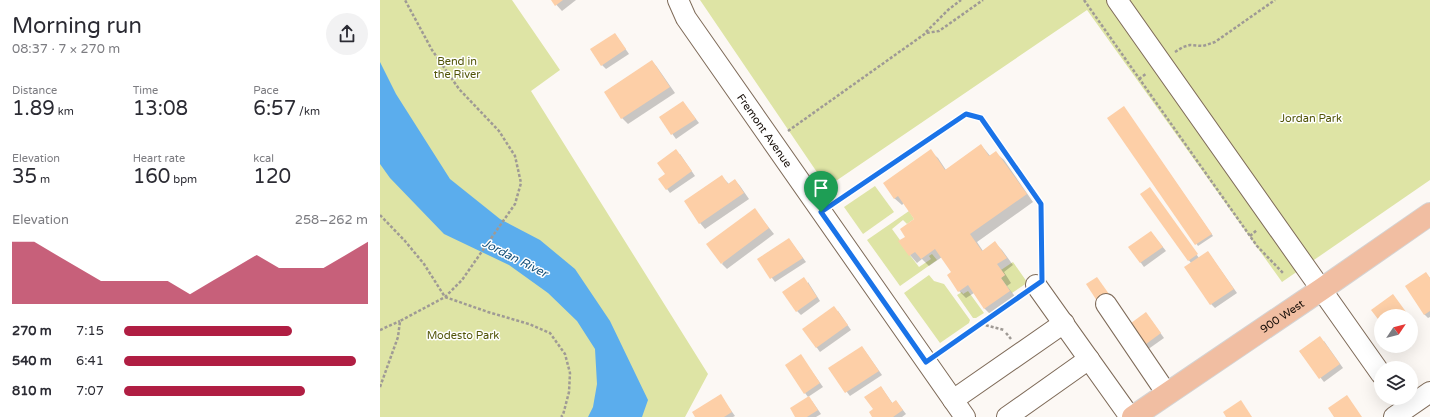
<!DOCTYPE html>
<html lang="en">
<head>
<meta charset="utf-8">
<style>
  :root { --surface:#fff; --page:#f2f2f3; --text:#2b2b33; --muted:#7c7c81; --accent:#b01e43 }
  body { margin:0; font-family:"Varela Round",sans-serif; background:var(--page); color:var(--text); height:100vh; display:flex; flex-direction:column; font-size:15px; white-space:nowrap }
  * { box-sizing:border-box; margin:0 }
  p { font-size:13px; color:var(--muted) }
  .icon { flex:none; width:22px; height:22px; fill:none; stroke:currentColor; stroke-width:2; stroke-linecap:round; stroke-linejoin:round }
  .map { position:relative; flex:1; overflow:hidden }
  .side { display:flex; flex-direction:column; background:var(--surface); width:380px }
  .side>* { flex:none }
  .needle { width:26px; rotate:55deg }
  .buttons { position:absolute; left:994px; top:309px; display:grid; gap:8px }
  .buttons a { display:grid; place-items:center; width:44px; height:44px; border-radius:50%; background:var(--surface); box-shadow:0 4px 16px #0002; font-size:20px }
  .pin { position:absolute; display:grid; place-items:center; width:34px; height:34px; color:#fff; margin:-41px -17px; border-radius:50% 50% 50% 0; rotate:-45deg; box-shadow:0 0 4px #0007 }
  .pin .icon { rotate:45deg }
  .round { display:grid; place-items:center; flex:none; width:42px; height:42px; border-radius:21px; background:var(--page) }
  .overview { display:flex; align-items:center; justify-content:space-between; height:68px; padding:0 12px }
  h1 { font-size:22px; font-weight:600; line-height:30px }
  .figures { display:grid; grid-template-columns:repeat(3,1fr); gap:6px; height:68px; padding:4px 12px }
  .figures div { display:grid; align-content:center }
  .figures b { font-size:20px; font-weight:600 }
  .figures small { font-size:11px; font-weight:400 }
  .figures p { font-size:11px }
  .chart { height:112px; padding:8px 12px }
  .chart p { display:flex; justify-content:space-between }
  .chart svg { width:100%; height:72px; margin-top:4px; fill:var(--accent); opacity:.7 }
  ul { padding:0 12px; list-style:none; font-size:13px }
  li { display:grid; grid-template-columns:64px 48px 1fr; align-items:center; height:30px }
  li i { height:10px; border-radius:5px; background:var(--accent) }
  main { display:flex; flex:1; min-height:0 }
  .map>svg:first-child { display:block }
</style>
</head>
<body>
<main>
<section class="side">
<div class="overview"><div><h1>Morning run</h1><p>08:37 · 7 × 270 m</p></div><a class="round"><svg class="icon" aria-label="share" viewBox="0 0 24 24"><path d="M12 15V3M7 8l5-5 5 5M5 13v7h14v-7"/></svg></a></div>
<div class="figures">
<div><p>Distance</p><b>1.89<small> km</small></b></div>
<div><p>Time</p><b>13:08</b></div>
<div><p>Pace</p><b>6:57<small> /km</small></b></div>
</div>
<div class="figures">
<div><p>Elevation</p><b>35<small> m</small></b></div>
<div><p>Heart rate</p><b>160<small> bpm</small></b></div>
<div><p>kcal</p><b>120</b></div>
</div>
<div class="chart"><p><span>Elevation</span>258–262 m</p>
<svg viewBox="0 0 160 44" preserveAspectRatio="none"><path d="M0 44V6L10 6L20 14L30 22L40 30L50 30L60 30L70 30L80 38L90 30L100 22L110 14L120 22L130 22L140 22L150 14L160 6V44z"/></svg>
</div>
<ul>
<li><b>270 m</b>7:15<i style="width:69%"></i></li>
<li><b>540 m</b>6:41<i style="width:95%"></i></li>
<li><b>810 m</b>7:07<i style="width:74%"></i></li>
</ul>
</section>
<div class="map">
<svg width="1050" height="417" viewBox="0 0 1050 417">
  <rect width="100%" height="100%" fill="#fcf8f4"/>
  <g fill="#dee4a5">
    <path d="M0,0H132L180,70L151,91L328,374L305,417H0Z"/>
    <path d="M320,0H1050V180L902,282L707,10L447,187Z"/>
    <path d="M495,186L514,212L483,234L464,207Z"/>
    <path d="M529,211L534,219L527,224L523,220L512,229L520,240L519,241L539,267L551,259L549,256L552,254L557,260L520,286L487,240Z"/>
    <path d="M633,262L647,282V283L632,293L621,278L625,275L621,270Z"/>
    <path d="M549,275L554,281L564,284L590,320L589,323L560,343L524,293Z"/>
    <path d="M588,291L604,313L596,318H593L577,295L582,292L583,294Z"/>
  </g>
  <path fill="#5baded" d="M0,62L16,94L70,179L120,219L160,240L195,269L230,321L268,400L262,417H208L213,407L217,384L215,349L197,321L168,293L129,265L64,234L10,178L0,164Z"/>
  <g fill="#0003">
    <path d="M172,0H196L182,11Z"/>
    <path d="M235,34L249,54L226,69L222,65Z"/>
    <path d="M272,61L277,67L295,93L248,124L242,118L225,92Z"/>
    <path d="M303,102L319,123L296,139L280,117Z"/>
    <path d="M745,109L833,236L818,246L729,118Z"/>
    <path d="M601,145L611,157L616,153L624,160L653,202L597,242L603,251L615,243L622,250L633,265L624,272L631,283L627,286L637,299L612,316L605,309L594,293L586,298L579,291L573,272L562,257L549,266L542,259L537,263L530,255L526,237L536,219L524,203L522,205L514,198L550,151L558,158L566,170Z"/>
    <path d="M300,154L315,176L290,193L287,189L286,174Z"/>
    <path d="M342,177L349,184L355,180L360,186L369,199L325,229L320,223Z"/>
    <path d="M771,190L819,258L828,252L857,293L835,308L831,304L811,263L762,194Z"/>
    <path d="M374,209L394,234L347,269L342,264Z"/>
    <path d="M771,232L786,251L764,267L750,248Z"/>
    <path d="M409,239L426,262L395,282L378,259Z"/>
    <path d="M1046,273L1050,278V317L1048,318L1044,314Z"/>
    <path d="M428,282L440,301L421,315L417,311Z"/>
    <path d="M458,311L471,330L440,352L423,329Z"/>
    <path d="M769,317L784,338L767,350L763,346Z"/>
    <path d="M944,341L963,368L944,382L920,352Z"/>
    <path d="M485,351L502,375L470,396L449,369Z"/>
    <path d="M421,356L443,387L428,397L425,393Z"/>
    <path d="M501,387L513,404L516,401L526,414L522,417H493Z"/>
    <path d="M340,395L355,416L353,417H316Z"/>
    <path d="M432,401L441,414L436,417H417Z"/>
  </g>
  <g fill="#fdcfa7">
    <path d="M171,0H183L175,6Z"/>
    <path d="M235,33L246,49L221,66L210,49Z"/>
    <path d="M272,60L290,87L241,119L224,92Z"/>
    <path d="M303,101L316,119L291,135L279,117Z"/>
    <path d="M744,106L832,234L815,245L727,118Z"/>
    <path d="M601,144L609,156L616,151L647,194L590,234L602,251L615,241L627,258L617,264L625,275L621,278L630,291L604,309L588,285L578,292L567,275L571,272L555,249L541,259L535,252L529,256L518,241L525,237L520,229L534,219L518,196L514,199L503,183L551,149L565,170Z"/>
    <path d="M296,149L312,171L286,190L278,179L285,174L277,163Z"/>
    <path d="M342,175L348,184L355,179L364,193L319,224L304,201Z"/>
    <path d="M770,187L818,254L808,261L760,194Z"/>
    <path d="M375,208L389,228L341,264L326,244Z"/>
    <path d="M771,231L783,247L760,263L748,247Z"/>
    <path d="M409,238L423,258L390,279L377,259Z"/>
    <path d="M828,251L854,289L830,305L804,267Z"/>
    <path d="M1046,272L1050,278V311L1044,315L1025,286Z"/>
    <path d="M424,277L437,297L416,312L402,292Z"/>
    <path d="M717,277L729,294L717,301L706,284Z"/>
    <path d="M1013,294L1029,316H1001V323L991,310Z"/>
    <path d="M454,306L468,325L436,348L422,329Z"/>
    <path d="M766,312L781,333L762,347L747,326Z"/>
    <path d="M940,336L960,364L939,379L919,351Z"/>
    <path d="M482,346L499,371L465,393L448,368Z"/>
    <path d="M421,354L440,383L424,394L405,365Z"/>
    <path d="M501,386L512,403L516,400L523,410L513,417H492L489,412L493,409L484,397Z"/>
    <path d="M341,394L352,412L344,417H315L312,412Z"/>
    <path d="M967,395L982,417H954L948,408Z"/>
    <path d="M429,396L438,410L427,417H415L410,408Z"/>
    <path d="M861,400L872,417H846L843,412Z"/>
  </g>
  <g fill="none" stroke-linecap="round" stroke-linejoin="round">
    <defs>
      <g id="minor">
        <path id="s1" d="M298,0L306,18L585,417"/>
        <path d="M737,0L1001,374"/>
        <path d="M656,285L750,417"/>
        <path d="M726,304L787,394"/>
        <path d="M573,400L684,323"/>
        <path d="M627,417L709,359"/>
        <path d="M1014,417L1050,392"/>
      </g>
      <g id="major">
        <path id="s2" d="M753,417L942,289L1050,214"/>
      </g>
    </defs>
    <use href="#minor" stroke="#7f6b59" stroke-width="22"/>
    <use href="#major" stroke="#d5d3d2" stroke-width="24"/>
    <g stroke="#9f9a95" stroke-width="2.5" stroke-dasharray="3 2" stroke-linecap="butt">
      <path d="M704,0L877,246L903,273"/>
      <path d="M546,32L568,10L581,0"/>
      <path d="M795,52L803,47L810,45L823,46L835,42L895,0"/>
      <path d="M759,79L767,73"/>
      <path d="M408,131L546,33L559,31L603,0"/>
      <path d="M455,202L586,114L601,118L661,205L662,269"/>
      <path d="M0,215L25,241L44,264L65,297"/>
      <path d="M870,236L877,230"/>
      <path d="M65,297L108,312L149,324L170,333L185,354L190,373L189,392L183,415L181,417"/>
      <path d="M601,324L624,330"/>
      <path d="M0,330L20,321"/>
      <path d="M626,333L631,339"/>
      <path d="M562,351L641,295"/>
      <path d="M0,387L18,337L20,321L65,297L82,280L135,204L141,183L135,156L119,131L79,89L52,50L25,0"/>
    </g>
    <use href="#minor" stroke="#fff" stroke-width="20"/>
    <use href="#major" stroke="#f1bea2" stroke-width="22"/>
  </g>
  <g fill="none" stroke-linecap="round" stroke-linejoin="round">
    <defs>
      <path id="route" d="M586,114L601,118L661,204L662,281L546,362L441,212Z"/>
    </defs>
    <use href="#route" stroke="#fff" stroke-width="8"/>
    <use href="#route" stroke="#1a73e8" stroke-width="5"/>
  </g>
  <g text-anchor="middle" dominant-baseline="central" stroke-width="3" stroke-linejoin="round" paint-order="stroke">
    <g font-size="11" fill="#515407" stroke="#fff">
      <text x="77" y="61">Bend in<tspan x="77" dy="13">the River</tspan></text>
      <text x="931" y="118">Jordan Park</text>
      <text x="83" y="335">Modesto Park</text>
    </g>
    <g font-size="11" fill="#140c06" stroke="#fff">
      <text stroke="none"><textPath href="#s1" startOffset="157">Fremont Avenue</textPath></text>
      <text stroke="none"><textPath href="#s2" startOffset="180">900 West</textPath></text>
    </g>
    <g font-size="12" font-style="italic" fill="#16527c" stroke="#fff">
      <text transform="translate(135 258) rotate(27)">Jordan River</text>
    </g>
  </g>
</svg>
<div class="buttons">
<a><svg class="needle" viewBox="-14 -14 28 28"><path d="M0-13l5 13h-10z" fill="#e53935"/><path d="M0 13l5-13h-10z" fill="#7c7c81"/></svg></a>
<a><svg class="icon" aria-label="layers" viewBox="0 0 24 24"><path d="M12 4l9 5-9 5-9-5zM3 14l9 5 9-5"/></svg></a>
</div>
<div class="pin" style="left:441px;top:212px;background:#1e9e55"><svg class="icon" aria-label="arrive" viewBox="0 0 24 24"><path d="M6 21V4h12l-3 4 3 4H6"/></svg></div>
</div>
</main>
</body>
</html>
